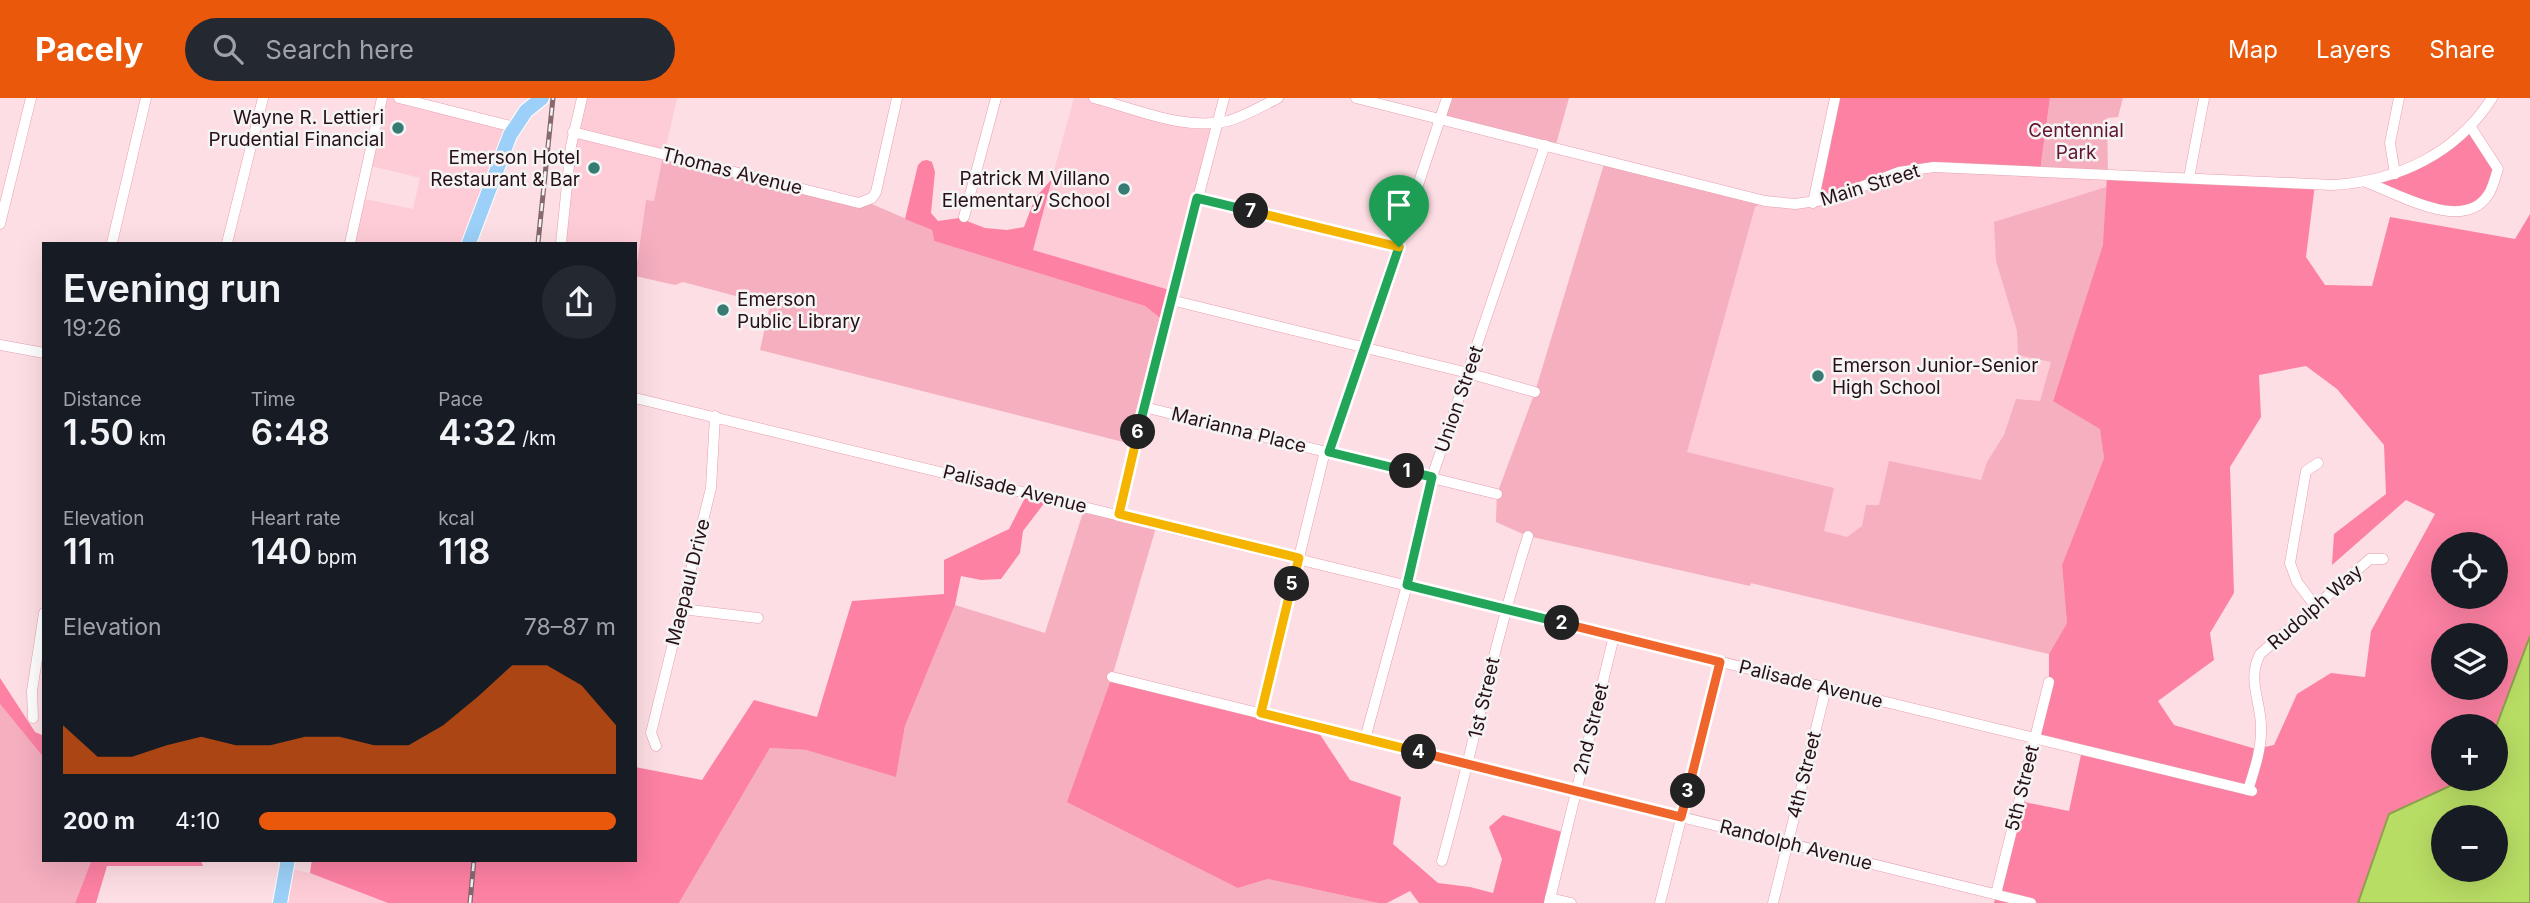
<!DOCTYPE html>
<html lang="en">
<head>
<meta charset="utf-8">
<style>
  :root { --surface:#171b24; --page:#242831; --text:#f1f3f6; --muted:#9ea1a6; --accent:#ea580c }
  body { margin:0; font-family:Inter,sans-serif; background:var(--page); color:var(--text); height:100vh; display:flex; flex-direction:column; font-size:26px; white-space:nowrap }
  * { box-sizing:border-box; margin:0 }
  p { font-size:23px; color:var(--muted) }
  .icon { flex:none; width:38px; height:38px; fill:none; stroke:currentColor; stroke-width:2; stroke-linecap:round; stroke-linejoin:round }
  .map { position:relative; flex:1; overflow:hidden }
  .drawer { position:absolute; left:42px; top:144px; width:595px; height:620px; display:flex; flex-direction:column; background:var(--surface); border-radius:0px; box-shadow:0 7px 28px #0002 }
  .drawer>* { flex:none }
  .controls { position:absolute; left:2431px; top:434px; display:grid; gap:14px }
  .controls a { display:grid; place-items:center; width:77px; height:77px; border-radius:50%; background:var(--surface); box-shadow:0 7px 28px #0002; font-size:35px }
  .pin { position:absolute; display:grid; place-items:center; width:60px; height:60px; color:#fff; margin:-72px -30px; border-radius:50% 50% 50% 0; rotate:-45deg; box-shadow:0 0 7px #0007 }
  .pin .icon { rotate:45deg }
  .km { position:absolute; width:35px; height:35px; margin:-18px; border-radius:50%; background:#222; color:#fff; font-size:19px; line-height:35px; text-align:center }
  .round { display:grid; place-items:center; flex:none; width:74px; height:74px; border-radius:37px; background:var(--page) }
  .summary { display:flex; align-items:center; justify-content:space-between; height:119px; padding:0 21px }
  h1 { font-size:38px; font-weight:600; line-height:52px }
  .metrics { display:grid; grid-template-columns:repeat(3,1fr); gap:10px; height:119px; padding:7px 21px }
  .metrics div { display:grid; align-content:center }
  .metrics b { font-size:35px; font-weight:600 }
  .metrics small { font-size:19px; font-weight:400 }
  .metrics p { font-size:19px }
  .chart { height:196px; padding:14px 21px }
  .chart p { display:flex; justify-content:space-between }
  .chart svg { width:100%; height:126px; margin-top:7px; fill:var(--accent); opacity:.7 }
  ul { padding:0 21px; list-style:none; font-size:23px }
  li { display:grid; grid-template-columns:112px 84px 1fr; align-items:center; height:52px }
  li i { height:18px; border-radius:9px; background:var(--accent) }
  header { display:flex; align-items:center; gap:42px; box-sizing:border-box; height:98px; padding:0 35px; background:var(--accent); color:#fff }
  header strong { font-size:33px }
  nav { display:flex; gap:38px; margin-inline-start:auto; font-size:24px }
  .search { width:490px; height:63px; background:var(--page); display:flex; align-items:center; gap:18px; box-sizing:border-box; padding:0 24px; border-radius:38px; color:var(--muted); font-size:26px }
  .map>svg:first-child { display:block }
</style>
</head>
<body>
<header>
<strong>Pacely</strong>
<div class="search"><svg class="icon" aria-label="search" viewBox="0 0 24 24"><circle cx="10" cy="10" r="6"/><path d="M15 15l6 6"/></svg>Search here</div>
<nav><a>Map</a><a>Layers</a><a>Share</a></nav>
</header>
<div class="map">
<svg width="2530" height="805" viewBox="0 0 2530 805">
  <rect width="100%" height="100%" fill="#fddee4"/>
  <g fill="#feccd7">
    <path d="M382,0H399L514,29L469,145H350L360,100L413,111L420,80L367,67Z"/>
    <path d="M582,0H677L654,103L646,102L635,174V145H561Z"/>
    <path d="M1074,0H1091L1216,26L1173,193L1032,152Z"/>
    <path d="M1605,63L1795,106L1916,70L2107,77L2104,147L2067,525L2049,556L1755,486L1528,438L1496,424L1497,396L1535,294Z"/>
    <path d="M286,770L310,775L388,805H280Z"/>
  </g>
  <g fill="#f5afbf">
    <path d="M1447,0H1569L1555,50L1442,22Z"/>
    <path d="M2050,0H2123L2118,19L2107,20L2108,77L2040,73Z"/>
    <path d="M663,58L867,104L932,132L934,143L1145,208L1165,224L1135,347L760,252L770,207L683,184L675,187L635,178L646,102L654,103Z"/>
    <path d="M1605,63L1765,103L1755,109L1687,354L1834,390L1824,433L1847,439L1862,428L1866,407H1879L1889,363L1981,382L1987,364L2004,337L2016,301L2040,303L2051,264L2018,257L2017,233L1996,163L1994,124L2106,89L2104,147L2053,302L2101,331L2104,360L2062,467L2067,525L2049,556L1755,486L1751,485L1750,488L1528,438L1496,424L1497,396L1535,294Z"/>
    <path d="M1085,408L1157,426L1112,579L1238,790L1268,781L1378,805H679L770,650L806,652L896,678L905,628L955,507L1045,535Z"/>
    <path d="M0,606L44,660V761H92L75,805H0Z"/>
  </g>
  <g fill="#fd81a3" fill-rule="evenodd">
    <path d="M1835,0H2050L2040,73L1934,69L1813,105Z"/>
    <path d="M2470,28L2498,71L2489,96L2457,115L2366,84L2395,76Z"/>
    <path d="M927,62L932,64L935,74L931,115L938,123L959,120L985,130L1007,132L1024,129L1035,100L1052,81L1033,152L1173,193L1165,224L1145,208L934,143L932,132L905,121L918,67L922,63Z"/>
    <path d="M2107,77L2315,86L2306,159L2325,187L2372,188L2390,119L2515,141L2530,116V538L2496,629L2443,628V681H2465L2389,716L2358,805H1994L2019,703L2069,713L2082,652L2035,640L2049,584V556L2067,525L2062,467L2104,360L2100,331L2053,303L2103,147ZM2306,268L2337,291L2384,347L2386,396L2334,436L2332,467L2406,402L2435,416L2371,533L2365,579L2331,575L2297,596L2274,647L2256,651L2174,627L2158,603L2214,562L2210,535L2234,495L2230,369L2261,319L2259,277ZM2443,446H2496V499H2443ZM2443,537H2496V590H2443Z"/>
    <path d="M1028,394L1049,399L1023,433L1020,455L1001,481L981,482L961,478L955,507L905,628L896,679L806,652L770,650L679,805H388L310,775L312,761H635V669L702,682L754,602L817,619L852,503L944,496V462L1009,431Z"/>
    <path d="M1112,579L1315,629L1350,682L1401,699L1393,746L1438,785L1470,789L1493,795L1502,761L1489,729L1503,717L1566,735L1550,800L1571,805H1419L1410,793L1387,805H1378L1268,781L1238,790L1067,704Z"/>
    <path d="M0,580L35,634L44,638V660L0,606Z"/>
    <path d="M92,761H200L203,768H107L96,805H75Z"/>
  </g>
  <path fill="#b8dd64" stroke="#8da04d" stroke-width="2" fill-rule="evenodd" d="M2530,538V805H2358L2389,716L2465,681H2496V629ZM2443,719H2496V772H2443Z"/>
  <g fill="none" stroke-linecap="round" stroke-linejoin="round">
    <defs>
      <g id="street">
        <path d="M399,0L514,29"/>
        <path d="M1094,0C1136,11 1184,33 1228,23C1245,18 1262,8 1278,0"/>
        <path d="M1356,0L1765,103L1795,106L1830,101L1899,74L1934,69L2333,87C2398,83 2456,56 2492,0"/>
        <path d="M573,34L859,105L872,100L876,94L897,0"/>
        <path d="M2395,76L2390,45L2399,0"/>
        <path d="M2189,80L2204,0"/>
        <path d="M2366,84C2399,96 2463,135 2488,97C2493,90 2495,79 2498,71L2470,28"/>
        <path d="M1197,100L1399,149"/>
        <path d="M1813,105L1835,0"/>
        <path d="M964,119L996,0"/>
        <path d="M0,126L31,0"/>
        <path d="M112,145L146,0"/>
        <path d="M227,145L263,0"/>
        <path d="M350,145L382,0"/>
        <path d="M561,145L571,48L582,0"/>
        <path d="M1171,202L1468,275L1535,294"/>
        <path d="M0,247L44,255"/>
        <path d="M635,300L2252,693"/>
        <path d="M1144,309L1497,396"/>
        <path d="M1329,354L1447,0"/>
        <path d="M1119,416L1156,262L1224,0"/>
        <path d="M2316,509L2297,484L2290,465L2306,373L2318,365"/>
        <path d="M682,511L758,520"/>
        <path d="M1112,579L2031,805"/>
        <path d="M1261,615L1325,353"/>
        <path d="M33,620L32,593L44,515"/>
        <path d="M1365,641L1407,487L1432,379L1545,47"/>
        <path d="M656,648L651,635L711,390L715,318"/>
        <path d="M2248,692C2255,670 2262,650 2261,627C2260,601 2247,581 2260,556L2370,461H2383"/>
        <path d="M1442,763C1472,655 1494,545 1528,438"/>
        <path d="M1996,796L2049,584"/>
        <path d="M1550,800L1571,805"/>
        <path d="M1549,805L1614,538"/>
        <path d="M1660,805L1720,564"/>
        <path d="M1773,805L1826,590"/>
      </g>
      <g id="primary">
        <path d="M469,145L510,37L526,13L542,0"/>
        <path d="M280,805L288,761"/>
      </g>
    </defs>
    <use href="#street" stroke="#e69faf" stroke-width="11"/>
    <use href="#primary" stroke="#fff" stroke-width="16"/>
    <use href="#street" stroke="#fff" stroke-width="10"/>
    <use href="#primary" stroke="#9cd0f8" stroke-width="14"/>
    <defs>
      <g id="rail">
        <path d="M538,145L553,0"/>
        <path d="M470,805L474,761"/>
      </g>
    </defs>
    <use href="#rail" stroke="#84696f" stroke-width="5"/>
    <use href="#rail" stroke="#f4f4f4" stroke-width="2.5" stroke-dasharray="8" stroke-linecap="butt"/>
  </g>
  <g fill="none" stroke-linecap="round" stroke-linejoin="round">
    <defs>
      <path id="split-1" d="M1399,149L1329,354L1407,373"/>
      <path id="split-2" d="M1407,373L1432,379L1407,487L1562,525"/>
      <path id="split-3" d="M1562,525L1720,564L1688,693"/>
      <path id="split-4" d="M1419,654L1681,719L1688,693"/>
      <path id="split-5" d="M1292,486L1261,615L1419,654"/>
      <path id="split-6" d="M1138,334L1119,416L1299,460L1292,486"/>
      <path id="split-7" d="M1138,334L1197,100L1251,113"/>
      <path id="split-8" d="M1251,113L1399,149"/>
    </defs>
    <use href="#split-1" stroke="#fff" stroke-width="14"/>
    <use href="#split-2" stroke="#fff" stroke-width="14"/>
    <use href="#split-3" stroke="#fff" stroke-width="14"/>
    <use href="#split-4" stroke="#fff" stroke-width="14"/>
    <use href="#split-5" stroke="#fff" stroke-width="14"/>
    <use href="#split-6" stroke="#fff" stroke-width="14"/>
    <use href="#split-7" stroke="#fff" stroke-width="14"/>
    <use href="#split-8" stroke="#fff" stroke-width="14"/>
    <use href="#split-1" stroke="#22a559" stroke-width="9"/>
    <use href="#split-2" stroke="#22a559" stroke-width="9"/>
    <use href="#split-3" stroke="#f0652b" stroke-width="9"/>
    <use href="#split-4" stroke="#f0652b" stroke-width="9"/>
    <use href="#split-5" stroke="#f5b400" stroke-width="9"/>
    <use href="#split-6" stroke="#f5b400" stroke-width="9"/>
    <use href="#split-7" stroke="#22a559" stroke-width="9"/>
    <use href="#split-8" stroke="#f5b400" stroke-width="9"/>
  </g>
  <g fill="#367c73" stroke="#f4f4f4" stroke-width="2.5">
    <circle cx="398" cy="30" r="7"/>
    <circle cx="594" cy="70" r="7"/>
    <circle cx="1124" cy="91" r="7"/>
    <circle cx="723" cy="212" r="7"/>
    <circle cx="1818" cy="278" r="7"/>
  </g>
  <g text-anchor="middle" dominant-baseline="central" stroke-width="5" stroke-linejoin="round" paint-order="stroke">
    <g font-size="19" fill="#291017" stroke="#f4f4f4" text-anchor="end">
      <text x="384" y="19">Wayne R. Lettieri<tspan x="384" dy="22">Prudential Financial</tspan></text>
      <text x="580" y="59">Emerson Hotel<tspan x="580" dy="22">Restaurant &amp; Bar</tspan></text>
      <text x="1110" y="80">Patrick M Villano<tspan x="1110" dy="22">Elementary School</tspan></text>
      <text x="737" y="201" text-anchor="start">Emerson<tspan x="737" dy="22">Public Library</tspan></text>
      <text x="1832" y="267" text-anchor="start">Emerson Junior-Senior<tspan x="1832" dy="22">High School</tspan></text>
    </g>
    <g font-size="19" fill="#611530" stroke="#f4f4f4">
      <text x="2076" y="32">Centennial<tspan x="2076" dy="22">Park</tspan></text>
    </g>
    <g font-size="19" fill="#291017" stroke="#f4f4f4">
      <text transform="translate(732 73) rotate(14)">Thomas Avenue</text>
      <text transform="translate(1870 87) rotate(-17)">Main Street</text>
      <text transform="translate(1459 301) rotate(-71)">Union Street</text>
      <text transform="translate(1239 332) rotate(14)">Marianna Place</text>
      <text transform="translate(1015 391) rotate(14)">Palisade Avenue</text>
      <text transform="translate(688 484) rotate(-76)">Maepaul Drive</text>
      <text transform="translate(2315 509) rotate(-41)">Rudolph Way</text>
      <text transform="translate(1811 586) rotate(14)">Palisade Avenue</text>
      <text transform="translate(1484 600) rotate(-77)">1st Street</text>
      <text transform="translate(1591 631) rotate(-76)">2nd Street</text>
      <text transform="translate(1804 677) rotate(-76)">4th Street</text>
      <text transform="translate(2022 690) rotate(-76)">5th Street</text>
      <text transform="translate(1796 747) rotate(14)">Randolph Avenue</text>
    </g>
  </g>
</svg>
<div class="controls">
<a><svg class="icon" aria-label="locate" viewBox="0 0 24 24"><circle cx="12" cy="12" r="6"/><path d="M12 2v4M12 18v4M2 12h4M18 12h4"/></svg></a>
<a><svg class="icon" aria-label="layers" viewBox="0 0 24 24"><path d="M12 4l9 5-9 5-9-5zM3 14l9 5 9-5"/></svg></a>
<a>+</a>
<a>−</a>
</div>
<div class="pin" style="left:1399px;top:149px;background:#1e9e55"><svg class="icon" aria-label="arrive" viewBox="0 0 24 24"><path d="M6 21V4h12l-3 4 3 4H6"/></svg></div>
<b class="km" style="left:1407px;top:373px">1</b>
<b class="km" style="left:1562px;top:525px">2</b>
<b class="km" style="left:1688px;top:693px">3</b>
<b class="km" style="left:1419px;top:654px">4</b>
<b class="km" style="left:1292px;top:486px">5</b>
<b class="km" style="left:1138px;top:334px">6</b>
<b class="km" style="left:1251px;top:113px">7</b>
<section class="drawer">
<div class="summary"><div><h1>Evening run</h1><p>19:26</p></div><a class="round"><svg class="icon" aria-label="share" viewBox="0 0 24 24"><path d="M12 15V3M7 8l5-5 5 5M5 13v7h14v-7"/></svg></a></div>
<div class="metrics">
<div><p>Distance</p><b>1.50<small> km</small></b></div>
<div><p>Time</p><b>6:48</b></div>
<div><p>Pace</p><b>4:32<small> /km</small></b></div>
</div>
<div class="metrics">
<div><p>Elevation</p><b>11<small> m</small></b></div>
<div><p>Heart rate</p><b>140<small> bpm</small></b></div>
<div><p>kcal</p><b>118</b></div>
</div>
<div class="chart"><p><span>Elevation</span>78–87 m</p>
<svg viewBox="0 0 160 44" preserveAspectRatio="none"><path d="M0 44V27L10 38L20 38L30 34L40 31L50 34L60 34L70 31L80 31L90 34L100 34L110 27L120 17L130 6L140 6L150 13L160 27V44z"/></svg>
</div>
<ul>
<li><b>200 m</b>4:10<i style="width:100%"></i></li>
</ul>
</section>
</div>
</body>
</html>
